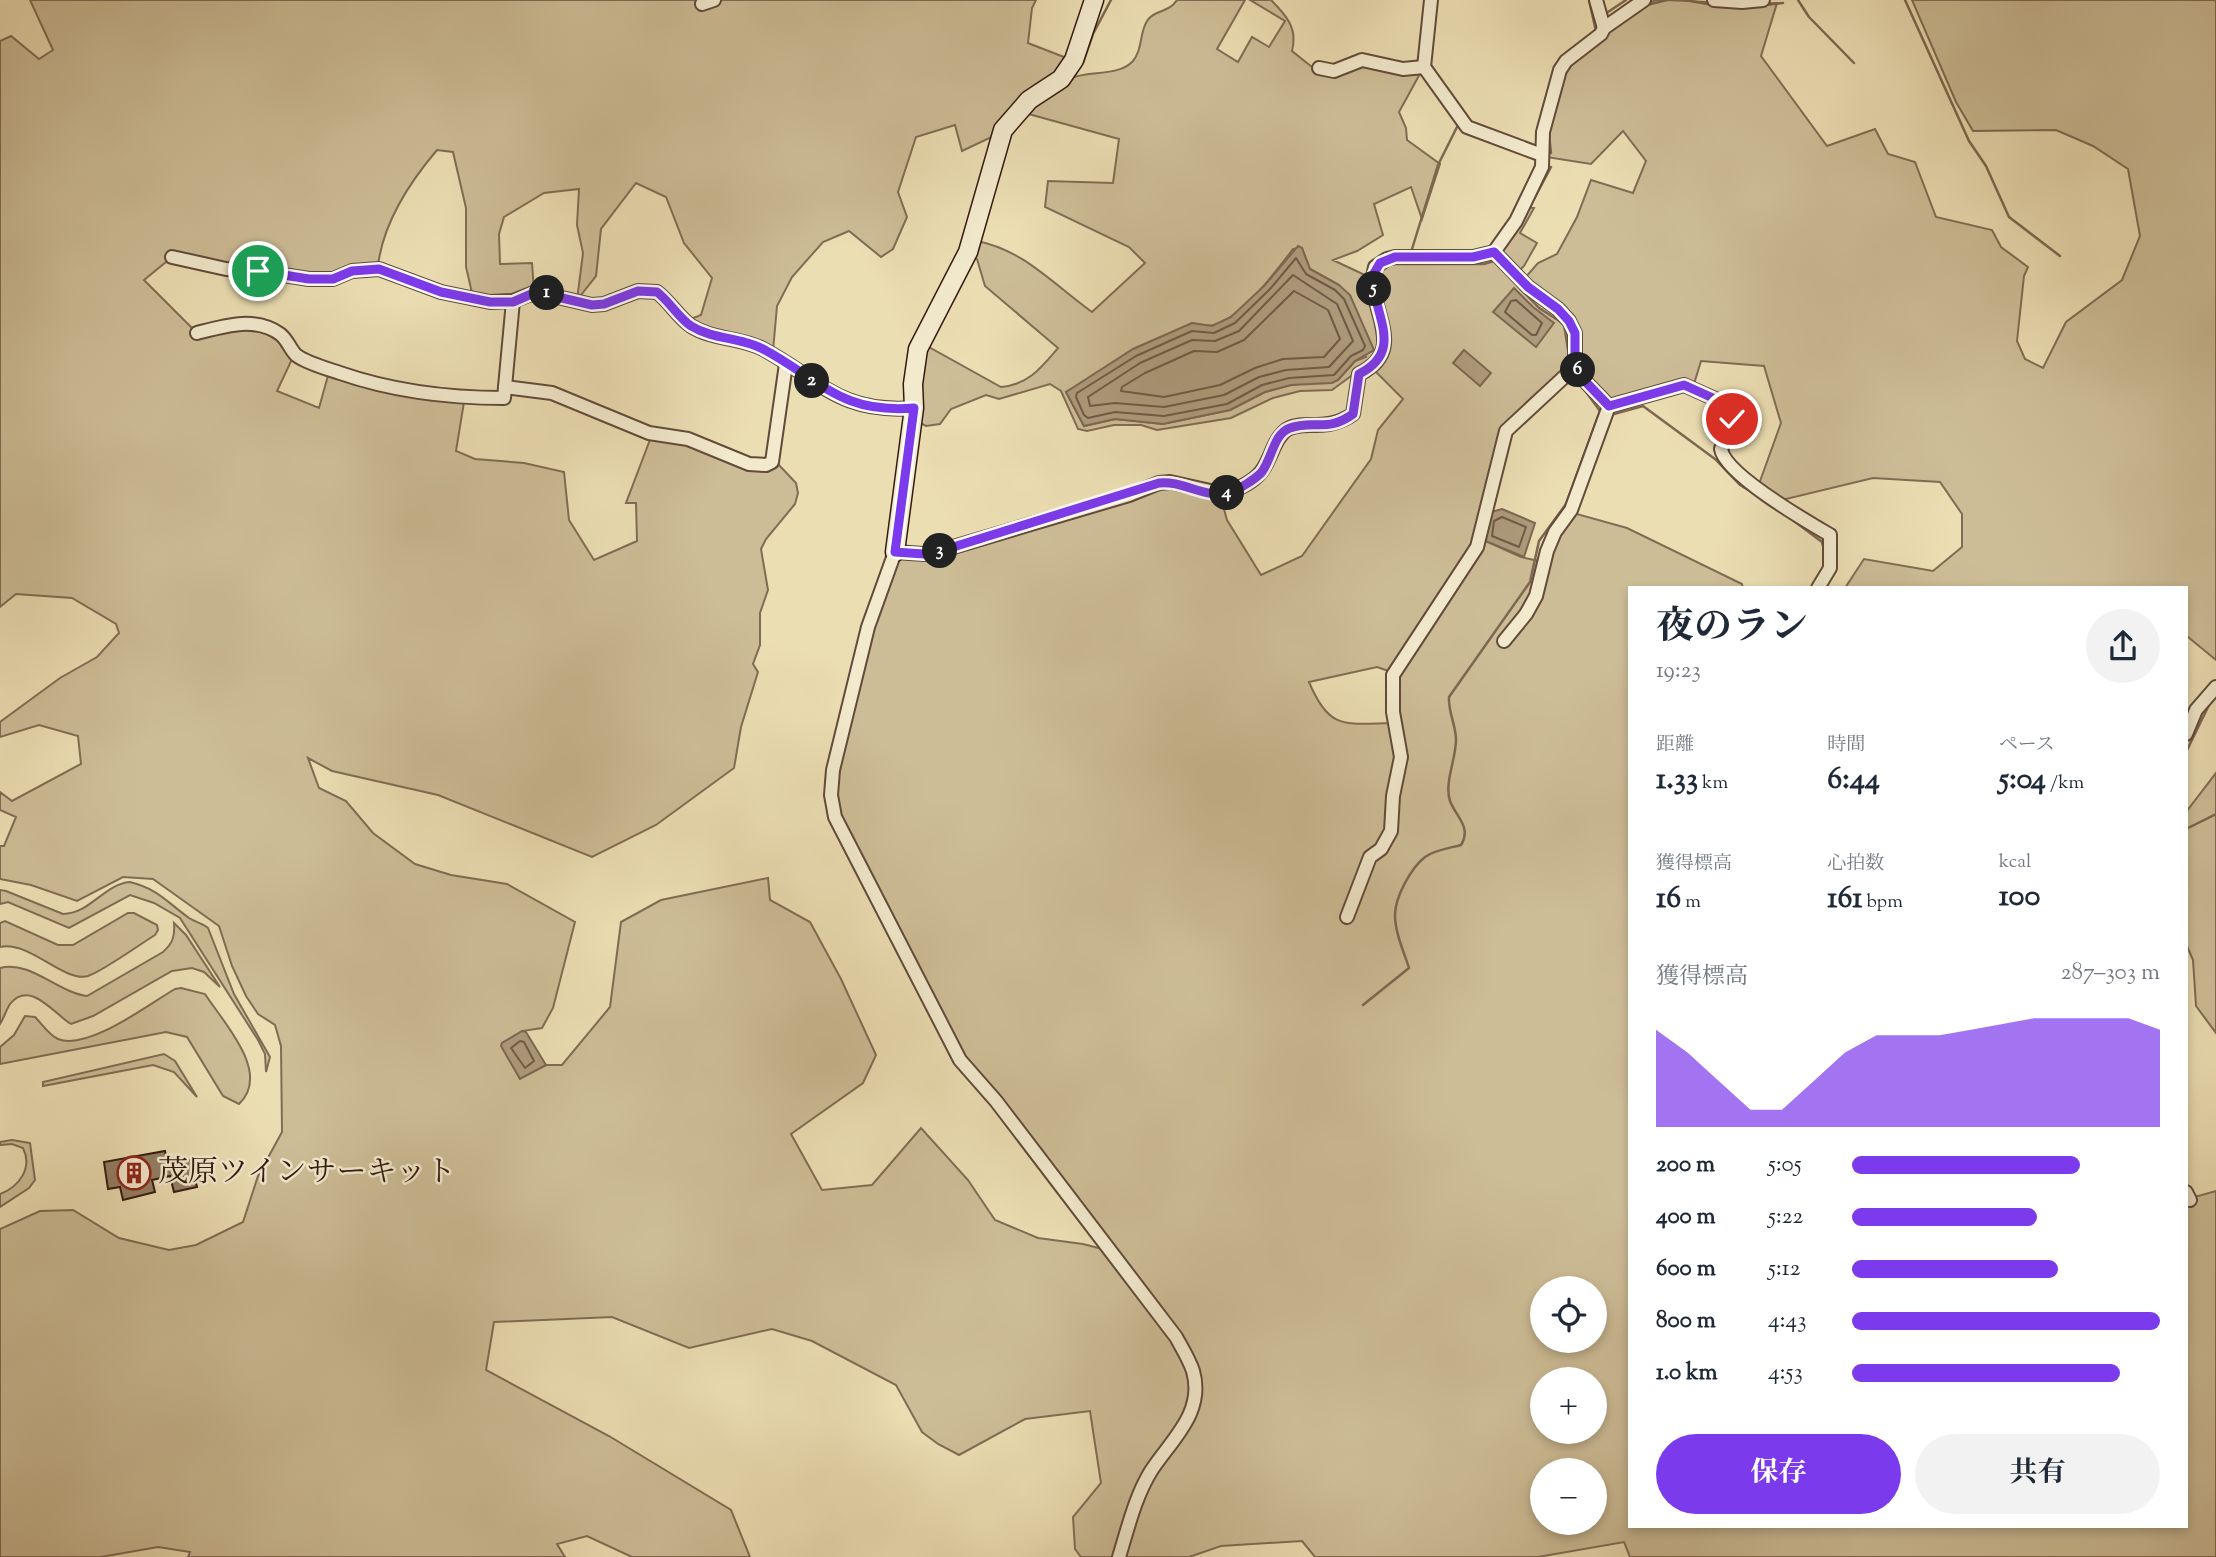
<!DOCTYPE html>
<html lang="ja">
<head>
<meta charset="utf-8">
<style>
  :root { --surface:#fff; --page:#f2f2f3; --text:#1f2937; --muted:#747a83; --accent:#7c3aed }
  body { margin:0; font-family:"Sorts Mill Goudy","Noto Serif JP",serif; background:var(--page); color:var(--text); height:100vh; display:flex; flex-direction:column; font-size:26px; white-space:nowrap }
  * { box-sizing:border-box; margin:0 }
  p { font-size:23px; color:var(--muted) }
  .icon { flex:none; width:38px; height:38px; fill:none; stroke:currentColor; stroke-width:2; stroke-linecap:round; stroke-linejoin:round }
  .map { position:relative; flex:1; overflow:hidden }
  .side { position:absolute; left:1628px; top:586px; width:560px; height:942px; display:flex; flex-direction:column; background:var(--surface); border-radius:0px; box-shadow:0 4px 10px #0003 }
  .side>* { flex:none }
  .tools { position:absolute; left:1530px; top:1276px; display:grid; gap:14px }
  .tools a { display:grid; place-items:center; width:77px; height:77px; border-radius:50%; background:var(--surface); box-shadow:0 4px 10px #0003; font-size:35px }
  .pin { position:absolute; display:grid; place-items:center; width:60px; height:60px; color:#fff; margin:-30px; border:4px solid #fff; border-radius:50%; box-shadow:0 2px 7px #0007 }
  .km { position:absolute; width:35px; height:35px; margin:-18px; border-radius:50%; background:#222; color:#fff; font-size:19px; line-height:35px; text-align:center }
  .round { display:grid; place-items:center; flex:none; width:74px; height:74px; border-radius:37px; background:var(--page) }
  .summary { display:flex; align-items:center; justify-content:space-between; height:119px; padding:0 28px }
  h1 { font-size:38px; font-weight:700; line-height:52px }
  .metrics { display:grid; grid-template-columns:repeat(3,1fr); gap:10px; height:119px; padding:7px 28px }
  .metrics div { display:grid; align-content:center }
  .metrics b { font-size:30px; font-weight:700 }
  .metrics small { font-size:19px; font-weight:400 }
  .metrics p { font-size:19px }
  .chart { height:196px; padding:14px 28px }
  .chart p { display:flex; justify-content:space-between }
  .chart svg { width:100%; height:126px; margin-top:7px; fill:var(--accent); opacity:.7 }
  .action { display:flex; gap:14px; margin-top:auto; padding:14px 28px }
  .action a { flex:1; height:80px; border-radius:42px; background:var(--accent); color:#fff; font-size:28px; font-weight:700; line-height:80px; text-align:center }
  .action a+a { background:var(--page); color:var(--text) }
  ul { padding:0 28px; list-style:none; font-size:23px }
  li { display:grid; grid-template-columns:112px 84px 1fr; align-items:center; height:52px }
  li i { height:18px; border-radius:9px; background:var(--accent) }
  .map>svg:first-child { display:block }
</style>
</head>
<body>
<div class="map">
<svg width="2216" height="1557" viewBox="0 0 2216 1557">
  <rect width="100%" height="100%" fill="#ecdeb3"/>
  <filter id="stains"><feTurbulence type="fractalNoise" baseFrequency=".00286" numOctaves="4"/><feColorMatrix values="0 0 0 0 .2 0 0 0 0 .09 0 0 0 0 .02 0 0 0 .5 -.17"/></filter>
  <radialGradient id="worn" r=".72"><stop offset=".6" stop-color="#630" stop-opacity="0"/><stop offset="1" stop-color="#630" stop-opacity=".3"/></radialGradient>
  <g fill="#cdbd97" stroke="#806c54" stroke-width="2" fill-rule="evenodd">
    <path d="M30,0H1036L1032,8L1028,43L1069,59L996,135L962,151L955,125L916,137L898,192L907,217L893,249L881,257L849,231L823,242L792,277L777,306L773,351L719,335L688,320L701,315L712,278L684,243L666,197L636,183L601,229L596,276L577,300L583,253L577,225L579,189L544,193L504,217L499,234L500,264L532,263L534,290L515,298L473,297L466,267V208L453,152L437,150C409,183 383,223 378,266L323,275L225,263L166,262L144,280L194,330C239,326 263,317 294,355L277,391L319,408L329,372L464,402L456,451L475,459L524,463L564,472L569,520L594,560L637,541L636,503H626L651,437L689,442L742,463L778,464L796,483L798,493L795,504L766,539L761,549L768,590L760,613V645L753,664L758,672L741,727L734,768L656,825L592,857L438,795L332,771L308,758L319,788L346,801L373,833L415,864L451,875L507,884L575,922L553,1008L542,1028L522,1031L520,1078L546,1065H562L610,1007L621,922L661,900L768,878L770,900L810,922L841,979L876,1055L863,1083L791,1134L822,1190L872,1185L921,1128L968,1180L995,1220L1038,1238L1083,1244L1114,1252L961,1056L839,820L835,778L871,622L896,557L1160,486L1221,498L1227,520L1261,575L1302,556L1371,459L1378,430L1403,399L1374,370L1384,358L1375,278L1387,262L1493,256L1559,314L1571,331L1573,365L1508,424L1483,540L1521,557L1539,561L1546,539L1577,514L1627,528L1742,584L1743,588H1629V1526H2186V1197L2188,1199L2216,1191V1557H1630L1624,1542L1538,1557H1315L1302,1541L1221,1546L1189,1557H1081L1075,1549L1073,1517L1101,1483L1090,1411L1025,1419L959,1455L938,1444L922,1432L896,1385L812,1341L772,1329L689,1348L612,1317L494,1322L486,1370L609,1436L731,1510L750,1557H632L587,1536L557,1544L565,1557H188L190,1552L158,1547L101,1557H0V1229L40,1211L73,1210L119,1238L169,1250L196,1245L243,1222L258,1176L282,1132L281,1046L275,1025L258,1014L246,996L232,966L219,926L153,879L123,877L77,901L31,885L0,879V846H4L16,817L0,810V792L12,801L81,764L78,736L39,725L0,737V722L60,678L97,657L119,633L116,624L72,598L16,594L0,607V41L11,36L39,59L53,50ZM1377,667L1397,674V721L1391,723C1344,724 1329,730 1309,682ZM1542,1288H1594V1340H1542ZM1542,1379H1594V1432H1542ZM1542,1470H1594V1522H1542Z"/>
    <path d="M1177,0H1245L1217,49L1238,62L1252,37L1269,47L1285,21L1250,0H1271C1286,15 1298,28 1292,51L1312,67L1323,73L1359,63L1422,70L1399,112L1406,128L1407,140L1440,164L1422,219L1411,187L1374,204L1383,235L1357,251L1333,260L1369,277L1381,332L1377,357L1332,390L1300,391L1273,398L1231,418L1157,430L1141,425H1114L1087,431L1078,429L1061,391L1050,384L999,399L986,395L951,409L940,424L926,426L914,420L927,346L1001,387C1028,385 1041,368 1058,348L985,286L977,259L972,258L977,241C1024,250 1054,285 1092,312L1145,263L1129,247L1045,207L1048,181L1113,183L1119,139L1025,113C1038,102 1053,86 1069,79C1087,70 1117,77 1132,62C1143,50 1139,34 1147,21C1153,10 1169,13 1177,0ZM1302,248L1310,269L1339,285L1366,357L1355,361L1338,380L1291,385L1265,392L1230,410L1163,424L1115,419L1084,426L1066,392L1192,323C1199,324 1207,327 1214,325C1243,317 1275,272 1293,249Z"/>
    <path d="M1656,0C1697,0 1736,6 1777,3L1761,56L1827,146L1875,129L1888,154L1915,162L1936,217L1992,230L2001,247L2028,267L2024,276L2017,341L2025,359L2043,368L2066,322L2122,280L2140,236L2128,169L2093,146L2056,130L1973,131L1956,102L1912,0H2216V660L2188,637L2186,639V588H1845L1864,559L1933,571L1962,547V514L1940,482L1873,478L1782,500L1759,484L1781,423L1764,366L1701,361L1694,384L1614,404L1579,371L1578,336L1524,279L1538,263L1557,254L1577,217L1591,180L1633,193L1646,161L1623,131L1591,164L1546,157L1545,131L1567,64L1638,7Z"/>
    <path d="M1527,207L1534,208L1520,233L1537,243L1524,266L1518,272L1500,253Z"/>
    <path d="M2216,773V1033L2196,1006L2193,960L2186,944V812Z"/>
    <path d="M130,882C158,889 167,902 189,918C195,922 202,923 208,928L234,994L270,1057L266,1072L265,1054L258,1040L180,918L154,903L130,895L69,928L8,902L0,904V890L6,891L63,914C90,914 104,884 130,882Z"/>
    <path d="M128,913H134L157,925L158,930L155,935C139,945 103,971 88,976C64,983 29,940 0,947V923L5,921L58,945H73Z"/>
    <path d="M174,923L186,935L220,987L204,972L192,968L172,971L93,1016L71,1024C54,1014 30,979 10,1004C6,1010 4,1018 0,1024V968C30,960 57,992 87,996L163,952C173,943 175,936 174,923Z"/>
    <path d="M181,988L205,994C223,1022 272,1073 239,1104L223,1096L187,1037L166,1032L0,1064V1047L14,1035L25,1016L35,1017C42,1024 49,1035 58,1039C88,1051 149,1004 175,989Z"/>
    <path d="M164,1054L175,1061L197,1097L174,1072L153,1065L43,1086V1082Z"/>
    <path d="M12,1140L30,1143L35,1180L29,1188L0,1207V1194C19,1187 33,1168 23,1148L12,1144L0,1145V1142Z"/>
  </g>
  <g fill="#ad9b7c" stroke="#7d6751" stroke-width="2">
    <path d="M1298,246L1302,248L1310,269L1339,285L1350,295L1374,350L1355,361L1338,380L1332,383L1291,385L1265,392L1230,410L1163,424L1115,419L1084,426L1066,392L1133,349L1192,323L1212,326L1231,317L1265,285Z"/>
    <path d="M1514,288L1533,307L1554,323L1536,347L1493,312Z"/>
    <path d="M1464,350L1491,373L1480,386L1453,363Z"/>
    <path d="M1502,509L1535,523L1524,557L1483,540L1488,513Z"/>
    <path d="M522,1031L526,1032L546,1065L520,1079L501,1046L502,1043Z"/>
  </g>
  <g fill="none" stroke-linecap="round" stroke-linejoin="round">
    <g stroke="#705a46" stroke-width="2">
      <path d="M1296,258L1306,274L1335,290L1344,299L1365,346L1363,350L1351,356L1334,375L1289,378L1262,385L1227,404L1164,416L1115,412L1088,418L1084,415L1076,397L1077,393L1136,356L1192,331L1214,333L1235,323L1270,289Z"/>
      <path d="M1293,275L1337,304L1353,341L1329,367L1286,370L1259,377L1224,395L1164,407L1115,403L1090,406L1088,397L1140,363L1192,340L1215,341L1239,331Z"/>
      <path d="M1294,291L1328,310L1340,339L1324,357L1283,359L1255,368L1220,385L1164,397L1121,391L1122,387L1145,373L1194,351L1217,352L1244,340Z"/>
      <path d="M1516,300L1542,323L1536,335H1532L1505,312L1511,301Z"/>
      <path d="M1502,517L1526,527L1519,547L1492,536L1494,521Z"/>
      <path d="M520,1041L524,1042L534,1061L525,1068L511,1048Z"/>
    </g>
    <g stroke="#7d6751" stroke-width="2.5">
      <path d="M1589,0L1596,31"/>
      <path d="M1685,0L1713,5"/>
      <path d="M1798,0L1809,17L1854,63"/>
      <path d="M1905,0L1969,141L1986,166L2009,217L2060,256"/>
      <path d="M1647,5L1667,0"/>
      <path d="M1765,5L1783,3"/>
      <path d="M1605,14L1626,0"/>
      <path d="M1428,61L1450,93"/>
      <path d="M1083,63L1093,34L1111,0"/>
      <path d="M1549,136L1551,153"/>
      <path d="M1525,216L1551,167"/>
      <path d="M1412,249L1438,165L1458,125"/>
      <path d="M1395,264H1484L1494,261L1500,267"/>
      <path d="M1519,287L1539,308L1564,324L1569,356"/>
      <path d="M1614,414L1643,406L1715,459L1740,485L1755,494"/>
      <path d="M1786,515L1822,542L1825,554"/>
      <path d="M2186,752L2209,705"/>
      <path d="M2186,829L2216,814"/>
      <path d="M1363,1005L1409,968C1404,952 1395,933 1395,915C1395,897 1411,868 1425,857C1434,850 1450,848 1461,845C1472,827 1456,817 1450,801C1444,783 1456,759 1456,740C1456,725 1448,712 1449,697L1530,582L1539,541L1566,504L1600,411L1581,385"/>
    </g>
  </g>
  <path fill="#948065" stroke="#341a11" stroke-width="2" d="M165,1151L167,1161L191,1160L197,1187L174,1192L170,1176L152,1180L155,1192L123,1200L120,1187L108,1189L104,1162Z"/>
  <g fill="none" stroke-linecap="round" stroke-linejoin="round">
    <defs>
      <g id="street">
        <path d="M1431,0L1424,67L1467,127L1542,155"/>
        <path d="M1596,0L1604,28"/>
        <path d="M1714,0L1742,2L1763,0"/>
        <path d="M702,4L714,0"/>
        <path d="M1319,68L1334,71L1362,60L1403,69L1424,67"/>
        <path d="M1494,252L1528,287L1558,309L1569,321L1575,333V358L1580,376L1609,406L1684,385L1724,403C1736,421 1729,431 1721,449C1725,474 1806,521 1830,535V568L1818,588"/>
        <path d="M172,257L226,269L258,271L309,279H333L352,271L379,269L441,292L490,302L513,301L536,292L592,305L604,304L638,291L657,292C670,302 678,317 691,326C713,340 740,337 763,349C821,380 839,414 914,408"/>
        <path d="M513,301L505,387L552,393L649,433L688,439L749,464L766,465L772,462L786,364"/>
        <path d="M197,333C224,326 255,316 280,334C287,339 290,349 296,355C306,363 328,369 340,373C392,391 450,398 504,398L505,387"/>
        <path d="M1504,641L1526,614L1536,596L1547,551L1555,532L1571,510L1609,406"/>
        <path d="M2186,734L2196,710L2216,687"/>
        <path d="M1347,917L1370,857L1381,849L1391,831L1393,796L1401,757L1393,712V675L1477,547L1506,431L1577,365"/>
        <path d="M2186,1192L2190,1200"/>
        <path d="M1119,1557C1128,1528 1135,1497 1151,1471C1171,1440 1205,1413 1193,1371C1189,1359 1182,1348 1176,1337L996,1101L960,1060L835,817L831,795L833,770L868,627L895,552L924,554L950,548L1129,495L1159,483L1170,482L1224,494C1236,490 1253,482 1261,472C1271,460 1273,440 1286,430C1301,419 1326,433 1353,414L1359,374C1412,348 1363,306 1375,267L1387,259L1395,257H1473L1494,252L1516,221L1542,167L1543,132L1560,70L1566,61L1601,34L1604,28L1644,0"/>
      </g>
      <path id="secondary" d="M895,552L914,408L913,384L918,349L968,252L1003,130L1029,100L1061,79L1074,60L1094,0"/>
    </defs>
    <use href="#street" stroke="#624b3a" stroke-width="16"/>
    <use href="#secondary" stroke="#341a11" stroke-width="21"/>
    <use href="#street" stroke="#f3eace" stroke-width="12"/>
    <use href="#secondary" stroke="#f3eace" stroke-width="18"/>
  </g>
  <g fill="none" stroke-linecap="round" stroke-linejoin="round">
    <defs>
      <path id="route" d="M258,271L309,279H333L352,271L379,269L441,292L490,302H513L536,292L592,305L604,304L638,291L657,292C670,302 678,317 691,326C714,340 740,337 763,349C821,380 840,414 914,408L895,552L924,554L950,548L1159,483C1182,480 1206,499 1228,493C1238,490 1254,480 1261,473C1272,460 1273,434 1290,428C1314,419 1327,433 1353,414L1359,374C1407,350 1371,312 1373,275L1380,263L1395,257H1473L1494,252L1528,287L1558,309L1569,321L1575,333V358L1580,376L1609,406L1684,385L1724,403L1732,419"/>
    </defs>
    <use href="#route" stroke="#fff" stroke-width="14"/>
    <use href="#route" stroke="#7c3aed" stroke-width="9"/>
  </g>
  <defs>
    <symbol id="building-ring" viewBox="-11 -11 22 22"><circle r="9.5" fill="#f3eace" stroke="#8f2418" stroke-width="1.5"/><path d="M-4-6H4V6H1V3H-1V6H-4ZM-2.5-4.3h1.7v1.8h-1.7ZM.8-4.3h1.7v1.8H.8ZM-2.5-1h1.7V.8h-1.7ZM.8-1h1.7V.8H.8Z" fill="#8f2418"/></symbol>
  </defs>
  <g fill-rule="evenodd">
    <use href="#building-ring" x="115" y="1154" width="38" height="38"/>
  </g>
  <g text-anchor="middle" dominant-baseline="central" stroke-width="5" stroke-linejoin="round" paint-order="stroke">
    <g font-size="30" fill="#341a11" stroke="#f3eace" text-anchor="start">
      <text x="158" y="1173">茂原ツインサーキット</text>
    </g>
  </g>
  <rect width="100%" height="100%" filter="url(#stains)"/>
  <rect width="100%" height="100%" fill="url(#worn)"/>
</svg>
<div class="tools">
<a><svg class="icon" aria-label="locate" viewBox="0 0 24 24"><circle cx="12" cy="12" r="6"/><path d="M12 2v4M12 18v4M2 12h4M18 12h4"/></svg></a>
<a>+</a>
<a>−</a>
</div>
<div class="pin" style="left:258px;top:271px;background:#1e9e55"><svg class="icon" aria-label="arrive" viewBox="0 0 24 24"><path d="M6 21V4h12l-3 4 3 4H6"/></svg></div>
<div class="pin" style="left:1732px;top:419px;background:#d93025"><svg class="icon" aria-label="check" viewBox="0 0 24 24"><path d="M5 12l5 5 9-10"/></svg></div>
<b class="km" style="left:547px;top:293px">1</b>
<b class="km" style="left:812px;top:381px">2</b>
<b class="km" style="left:940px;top:551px">3</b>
<b class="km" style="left:1227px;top:493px">4</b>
<b class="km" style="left:1374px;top:289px">5</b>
<b class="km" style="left:1578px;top:370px">6</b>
<section class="side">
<div class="summary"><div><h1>夜のラン</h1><p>19:23</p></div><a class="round"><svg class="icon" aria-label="share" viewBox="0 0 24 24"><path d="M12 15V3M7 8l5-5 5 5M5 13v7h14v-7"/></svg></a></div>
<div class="metrics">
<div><p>距離</p><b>1.33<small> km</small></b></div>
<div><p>時間</p><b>6:44</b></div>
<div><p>ペース</p><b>5:04<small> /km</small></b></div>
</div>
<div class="metrics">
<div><p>獲得標高</p><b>16<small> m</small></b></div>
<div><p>心拍数</p><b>161<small> bpm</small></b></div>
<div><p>kcal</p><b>100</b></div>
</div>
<div class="chart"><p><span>獲得標高</span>287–303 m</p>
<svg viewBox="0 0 160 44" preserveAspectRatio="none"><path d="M0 44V10L10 18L20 28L30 38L40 38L50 28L60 18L70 12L80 12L90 12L100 10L110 8L120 6L130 6L140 6L150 6L160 10V44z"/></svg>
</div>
<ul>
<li><b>200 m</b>5:05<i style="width:74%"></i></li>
<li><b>400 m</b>5:22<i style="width:60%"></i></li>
<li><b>600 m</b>5:12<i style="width:67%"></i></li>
<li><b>800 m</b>4:43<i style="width:100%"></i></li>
<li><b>1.0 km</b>4:53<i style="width:87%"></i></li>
</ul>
<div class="action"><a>保存</a><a>共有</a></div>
</section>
</div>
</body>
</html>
